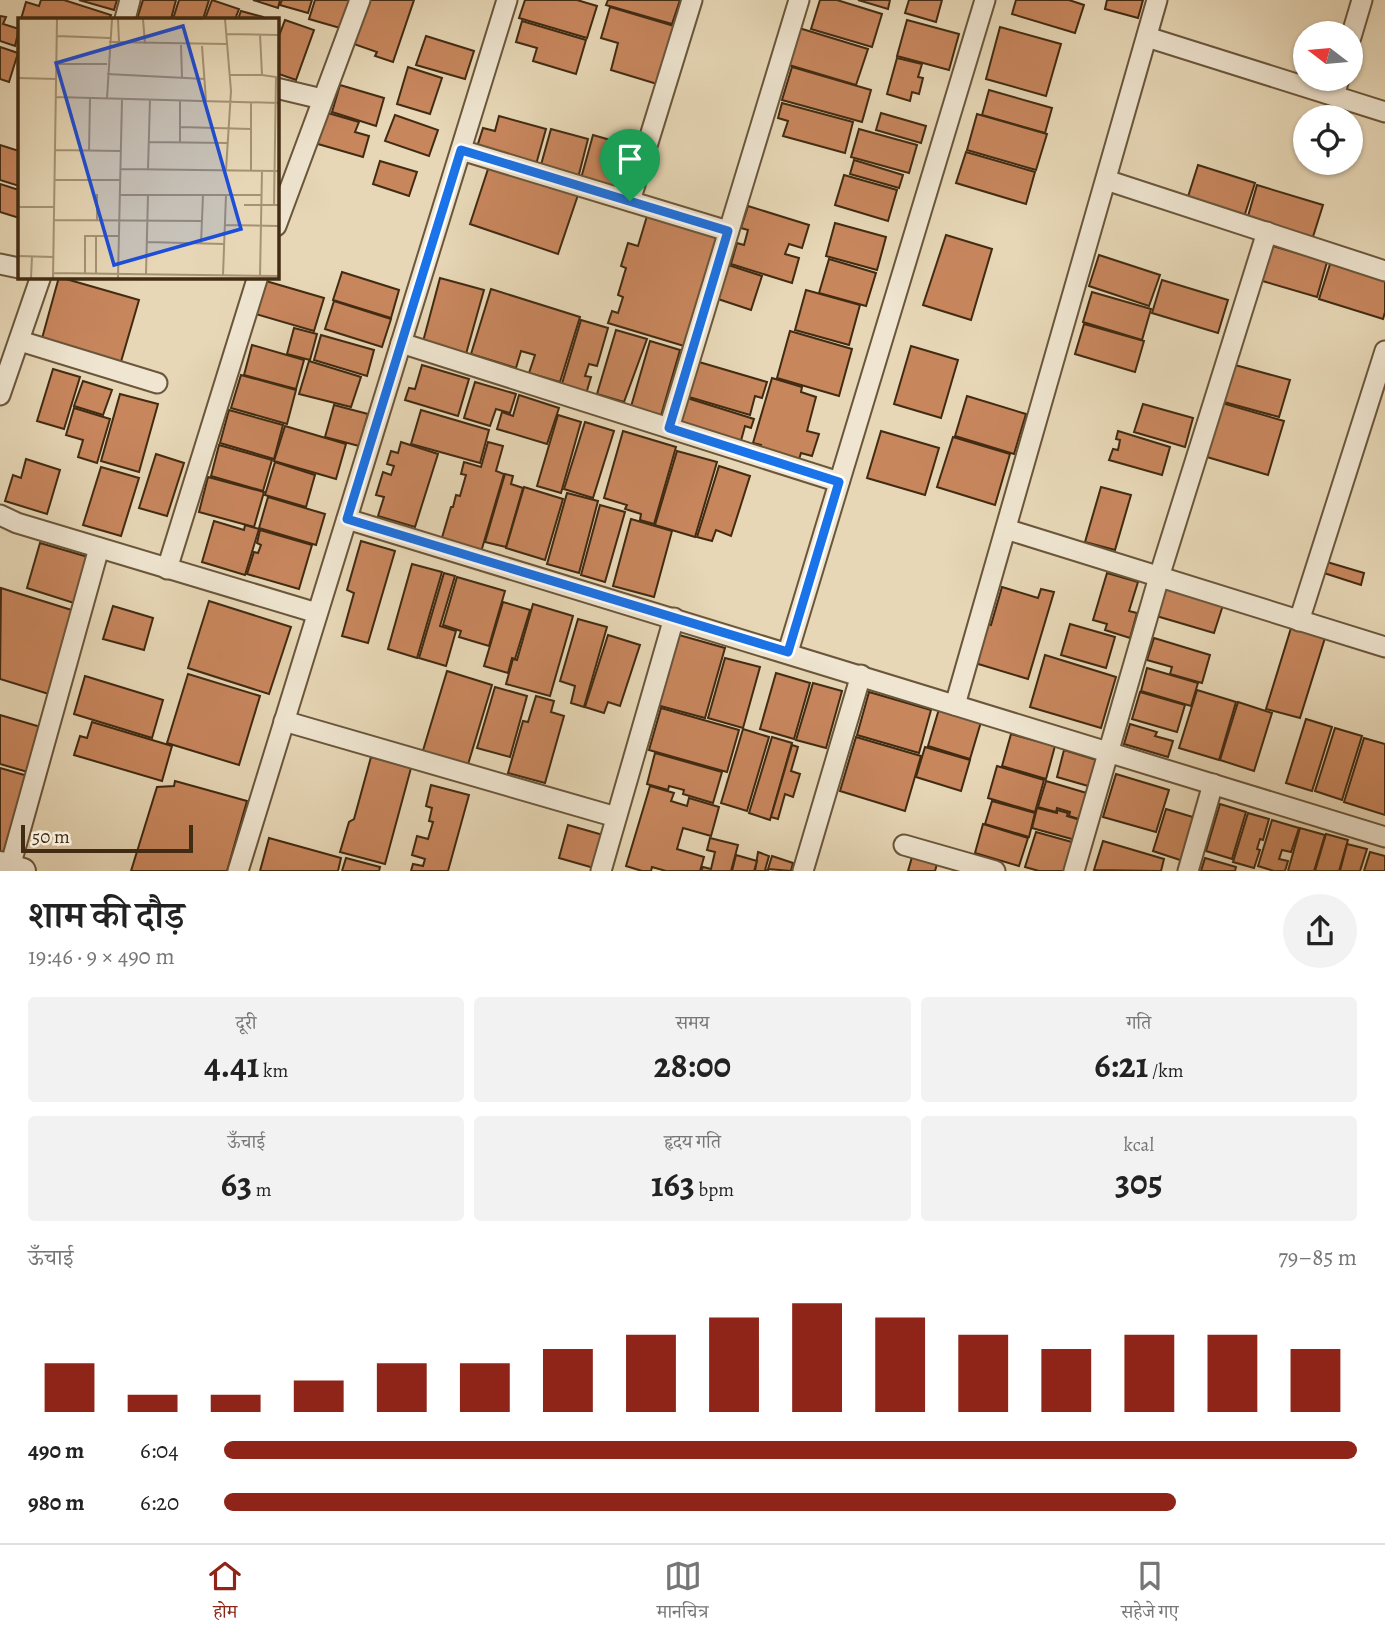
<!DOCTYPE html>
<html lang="hi">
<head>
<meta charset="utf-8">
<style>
  :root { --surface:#fff; --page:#f2f2f2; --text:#222; --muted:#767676; --line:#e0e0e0; --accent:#8f2418 }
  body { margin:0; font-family:Alegreya,"Noto Serif Devanagari",serif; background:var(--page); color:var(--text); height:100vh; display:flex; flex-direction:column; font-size:26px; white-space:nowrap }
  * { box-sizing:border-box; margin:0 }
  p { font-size:23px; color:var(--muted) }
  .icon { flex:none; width:38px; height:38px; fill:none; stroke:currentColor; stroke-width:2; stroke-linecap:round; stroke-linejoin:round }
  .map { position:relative; height:871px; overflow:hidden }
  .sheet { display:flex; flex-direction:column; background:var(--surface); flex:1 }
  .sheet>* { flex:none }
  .needle { width:46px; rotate:286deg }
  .fabs { position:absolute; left:1293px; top:21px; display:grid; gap:14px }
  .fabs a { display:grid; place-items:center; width:70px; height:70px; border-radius:50%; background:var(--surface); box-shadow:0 2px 5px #0004; font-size:35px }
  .scale { position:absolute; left:21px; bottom:18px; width:172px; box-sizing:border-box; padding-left:7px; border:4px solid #412b12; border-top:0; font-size:19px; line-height:24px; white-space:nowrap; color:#412b12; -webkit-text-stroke:5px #efe5d0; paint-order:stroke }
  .pin { position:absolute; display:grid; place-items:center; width:60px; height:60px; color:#fff; margin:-72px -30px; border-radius:50% 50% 50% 0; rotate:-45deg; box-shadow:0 0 7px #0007 }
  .pin .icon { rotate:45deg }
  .round { display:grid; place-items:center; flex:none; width:74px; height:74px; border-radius:37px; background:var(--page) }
  .summary { display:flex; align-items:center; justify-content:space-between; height:119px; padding:0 28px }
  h1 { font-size:38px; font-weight:600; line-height:52px }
  .metrics { display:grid; grid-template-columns:repeat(3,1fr); gap:10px; height:119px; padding:7px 28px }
  .metrics div { display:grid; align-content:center; border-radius:7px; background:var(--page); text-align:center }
  .metrics b { font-size:35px; font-weight:600 }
  .metrics small { font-size:19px; font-weight:400 }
  .metrics p { font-size:19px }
  .chart { height:196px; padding:14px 28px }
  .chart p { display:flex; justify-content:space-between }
  .chart svg { width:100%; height:126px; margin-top:7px; stroke:var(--accent); stroke-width:6 }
  ul { padding:0 28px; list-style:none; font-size:23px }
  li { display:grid; grid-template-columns:112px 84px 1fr; align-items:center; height:52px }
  li i { height:18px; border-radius:9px; background:var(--accent) }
  .dock { display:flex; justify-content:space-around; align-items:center; height:98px; border-top:2px solid var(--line); background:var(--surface); font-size:19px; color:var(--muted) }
  .dock a { display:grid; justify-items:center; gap:4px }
  .dock .current { color:var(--accent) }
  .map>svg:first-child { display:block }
</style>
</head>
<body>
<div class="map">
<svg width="1385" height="871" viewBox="0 0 1385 871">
  <rect width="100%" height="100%" fill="#e7d7b6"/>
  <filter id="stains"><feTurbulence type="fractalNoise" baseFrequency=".00286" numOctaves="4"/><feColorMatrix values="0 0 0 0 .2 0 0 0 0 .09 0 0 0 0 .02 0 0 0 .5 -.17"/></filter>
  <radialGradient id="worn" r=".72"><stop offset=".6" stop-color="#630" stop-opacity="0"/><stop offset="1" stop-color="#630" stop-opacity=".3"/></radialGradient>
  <g fill="#c8865d" stroke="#412b12" stroke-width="2">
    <path d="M41,0H64L111,15L109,19H21L26,2L39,6Z"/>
    <path d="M79,0H117L114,10Z"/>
    <path d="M143,0H176L171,19H137Z"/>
    <path d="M179,0H209L203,19H173Z"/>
    <path d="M212,0L239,9L235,19H205Z"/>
    <path d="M253,0H280L278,8Z"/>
    <path d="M282,0H312L308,13L280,5Z"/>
    <path d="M315,0H356L347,30L309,19Z"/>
    <path d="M363,0H414L393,62L375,56L377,52L348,42Z"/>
    <path d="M525,0H577L597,6L587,38L519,18Z"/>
    <path d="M608,0H680L672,24L606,5Z"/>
    <path d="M820,0H837L882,14L872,47L811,29Z"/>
    <path d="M858,0H890L888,9Z"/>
    <path d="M909,0H942L936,22L905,13Z"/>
    <path d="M1016,0H1069L1084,5L1075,33L1012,14Z"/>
    <path d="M1107,0H1143L1138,18L1105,9Z"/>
    <path d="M610,7L674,26L657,84L611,70L618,43L601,38Z"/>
    <path d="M241,11L263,17L262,19H238Z"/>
    <path d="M0,16L6,17L3,24L19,29L15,46L0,41Z"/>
    <path d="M285,20L314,30L296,80L279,74L276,81V44Z"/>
    <path d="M907,20L959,34L949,70L897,56Z"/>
    <path d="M522,21L586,40L576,74L533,61L537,48L516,42Z"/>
    <path d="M1000,27L1061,44L1046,96L986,79Z"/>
    <path d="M799,28L868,49L856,85L789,65Z"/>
    <path d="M426,36L474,51L465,79L416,65Z"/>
    <path d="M0,47L18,53L9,82L0,79Z"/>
    <path d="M897,58L922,64L918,77L923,78L919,94L912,92L910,101L887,94Z"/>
    <path d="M408,67L442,78L430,114L397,104Z"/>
    <path d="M792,67L871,90L862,122L782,100Z"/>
    <path d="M340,85L384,98L376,126L332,112Z"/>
    <path d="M989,90L1052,108L1045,133L982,115Z"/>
    <path d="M782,103L853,122L845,153L783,136L788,121L778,118Z"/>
    <path d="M321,111L359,122L355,132L369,136L363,157L311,142Z"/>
    <path d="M881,113L926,126L921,143L876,130Z"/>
    <path d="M977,114L1047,134L1036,170L967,150Z"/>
    <path d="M395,115L438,130L429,156L385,141Z"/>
    <path d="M499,116L546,129L535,168L476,150L483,128L495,131Z"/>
    <path d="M551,129L588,139L577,182L539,172Z"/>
    <path d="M859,129L917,145L909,173L851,157Z"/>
    <path d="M593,135L638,148L625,194L580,182Z"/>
    <path d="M0,145L19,151V186L0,180Z"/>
    <path d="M966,152L1035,172L1026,204L956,183Z"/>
    <path d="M854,160L903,175L899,188L850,174Z"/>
    <path d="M380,161L417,172L409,196L373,184Z"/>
    <path d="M1198,165L1255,183L1243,220L1186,203Z"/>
    <path d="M489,166L578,195L558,254L470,224Z"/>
    <path d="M844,175L897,190L888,221L835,205Z"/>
    <path d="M0,184L19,190V218L0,212Z"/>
    <path d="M1257,185L1323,205L1311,243L1246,223Z"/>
    <path d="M748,206L809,225L802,248L789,244L785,254L799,258L792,283L731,264L737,243L744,245L748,230L741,228Z"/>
    <path d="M647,216L717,237L684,346L608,323L612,311L618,313L623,297L618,295L626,268L621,266L628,243L638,246Z"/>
    <path d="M835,223L886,237L877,270L826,256Z"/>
    <path d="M946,235L992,249L971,320L923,305Z"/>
    <path d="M1269,245L1327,262L1317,297L1259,280Z"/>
    <path d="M1099,255L1160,275L1149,306L1089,286Z"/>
    <path d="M829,259L876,273L866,306L819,293Z"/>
    <path d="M1331,261L1385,278V312L1383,319L1319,299Z"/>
    <path d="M722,263L762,276L751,310L712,297Z"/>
    <path d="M342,272L399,290L391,318L333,300Z"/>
    <path d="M59,277L139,300L120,365L41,342Z"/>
    <path d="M440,278L484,290L464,361L421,349Z"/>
    <path d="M259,279L324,298L314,331L249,312Z"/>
    <path d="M1162,280L1228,300L1218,333L1152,313Z"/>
    <path d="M491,289L580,317L560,382L529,373L535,355L521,351L516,368L471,354Z"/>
    <path d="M806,290L860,305L849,345L795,330Z"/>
    <path d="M1092,292L1151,309L1142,340L1083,322Z"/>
    <path d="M334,301L391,319L382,347L325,329Z"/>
    <path d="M581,320L608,328L597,366L589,364L585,376L591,377L586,394L561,387Z"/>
    <path d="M1084,324L1144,341L1135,372L1075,354Z"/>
    <path d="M294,328L317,334L310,360L287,354Z"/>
    <path d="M616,330L647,339L624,402L597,394Z"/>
    <path d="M790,331L852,349L839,396L777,378Z"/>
    <path d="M321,335L374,350L367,376L314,360Z"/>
    <path d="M650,341L680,350L660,419L630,410Z"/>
    <path d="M252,345L304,360L296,389L244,375Z"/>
    <path d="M911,346L958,360L941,418L894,404Z"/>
    <path d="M309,361L361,377L351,407L299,394Z"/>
    <path d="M699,362L767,382L762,398L755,396L750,415L689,397Z"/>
    <path d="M422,365L469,379L458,416L405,400L409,388L415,389Z"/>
    <path d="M1235,365L1290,380L1279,417L1224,402Z"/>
    <path d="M53,369L80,377L64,429L37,421Z"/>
    <path d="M241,375L296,390L287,424L231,408Z"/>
    <path d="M772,378L802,387L801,392L816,397L807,431L819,434L812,456L801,453L797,466L758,454L761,445L753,443Z"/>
    <path d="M83,381L112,390L103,415L74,406Z"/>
    <path d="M475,382L516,394L510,413L496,409L490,426L464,418Z"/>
    <path d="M120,394L158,404L139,472L101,461Z"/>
    <path d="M519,395L559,408L547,444L497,429L502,412L513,416Z"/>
    <path d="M967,396L1026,414L1014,454L955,436Z"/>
    <path d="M687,398L754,419L751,428L745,426L739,448L677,429Z"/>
    <path d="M1222,403L1284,421L1268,475L1207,457Z"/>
    <path d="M1143,404L1193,418L1185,447L1134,432Z"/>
    <path d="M334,405L368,414L359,446L325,437Z"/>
    <path d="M74,408L110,419L97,463L78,457L83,440L66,435Z"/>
    <path d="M229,410L283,425L274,459L220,443Z"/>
    <path d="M421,410L489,430L480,463L411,444Z"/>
    <path d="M558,415L581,422L561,493L537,486Z"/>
    <path d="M585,422L614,431L593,498L564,489Z"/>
    <path d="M285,426L346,444L336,479L274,461Z"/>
    <path d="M623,431L676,447L654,524L640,520L641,514L625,509L627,505L604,498Z"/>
    <path d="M881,431L939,448L925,495L867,478Z"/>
    <path d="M1118,431L1170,447L1162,475L1109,460L1113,449L1118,450L1120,440L1116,439Z"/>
    <path d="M953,437L1010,454L995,505L937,487Z"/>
    <path d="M401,442L438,454L415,527L378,516L384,497L376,495L383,472L391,475L394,466L387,464L391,451L398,453Z"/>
    <path d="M488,442L503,446L496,471L504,474L481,552L441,541L451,507H453L456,495L460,496L466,475L461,474L464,462L481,467Z"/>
    <path d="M219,445L272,460L263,491L211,476Z"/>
    <path d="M677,451L717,462L695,537L655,525Z"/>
    <path d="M156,454L184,463L167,516L139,508Z"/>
    <path d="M26,459L60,470L47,514L5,501L13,475L21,478Z"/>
    <path d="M275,462L315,475L306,507L265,495Z"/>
    <path d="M719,466L750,476L731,536L716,530L712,541L697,537Z"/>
    <path d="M101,467L139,478L121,536L83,525Z"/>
    <path d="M505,474L513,476L511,484L523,488L506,547L485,542Z"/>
    <path d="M208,477L264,492L254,527L199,512Z"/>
    <path d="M524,487L563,499L545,560L506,548Z"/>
    <path d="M1101,487L1131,495L1115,550L1085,542Z"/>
    <path d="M567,493L598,501L579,573L547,564Z"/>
    <path d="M268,497L325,514L316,545L259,528Z"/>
    <path d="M600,505L625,512L605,582L581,575Z"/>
    <path d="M631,519L672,531L654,597L613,586Z"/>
    <path d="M214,521L244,530L245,525L259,529L245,575L202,562Z"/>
    <path d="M260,530L312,545L299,589L247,574L254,552L258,553L261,545L257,543Z"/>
    <path d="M361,541L395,551L368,643L342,636L354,593L347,590Z"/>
    <path d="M40,543L88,557L74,603L27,588Z"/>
    <path d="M1327,562L1364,573L1361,585L1324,573Z"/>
    <path d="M412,564L442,572L417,658L388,649Z"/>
    <path d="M444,573L455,576L440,626L456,631L446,666L419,658Z"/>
    <path d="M1107,573L1138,582L1129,611L1137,613L1130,638L1105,630L1107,624L1093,620Z"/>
    <path d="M457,577L505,591L489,646L459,637L461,631L443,625Z"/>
    <path d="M1163,583L1224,602L1214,633L1153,615Z"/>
    <path d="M1002,587L1038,598L1041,589L1054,592L1028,679L975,663L987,624L991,625Z"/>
    <path d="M1,588L78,612L52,695L0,679Z"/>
    <path d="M209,601L291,627L269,694L188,668Z"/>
    <path d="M503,602L530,610L515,659L512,658L508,673L484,666Z"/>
    <path d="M533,604L573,616L550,696L506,684L513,659L517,660Z"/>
    <path d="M113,606L153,618L144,650L103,639Z"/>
    <path d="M578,619L607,627L584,707L571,703L575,686L560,681Z"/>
    <path d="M1070,624L1115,637L1106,668L1061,655Z"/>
    <path d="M1291,628L1325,638L1300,718L1266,709Z"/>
    <path d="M672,633L725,648L705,718L653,704Z"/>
    <path d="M608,635L640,645L620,706L608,702L604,713L585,707Z"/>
    <path d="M1154,638L1210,655L1202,683L1170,674L1172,667L1147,660Z"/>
    <path d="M1045,655L1116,677L1101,728L1030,707Z"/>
    <path d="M725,658L760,667L743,728L708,718Z"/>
    <path d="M1147,668L1198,683L1191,706L1141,691Z"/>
    <path d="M447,671L492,685L466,771L421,757Z"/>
    <path d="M776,673L810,683L794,739L760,729Z"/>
    <path d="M188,674L260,696L239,765L167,743Z"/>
    <path d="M85,676L163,700L152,738L74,714Z"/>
    <path d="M813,683L842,691L826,748L796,740Z"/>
    <path d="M495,687L527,696L510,757L477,748Z"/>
    <path d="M1197,690L1236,702L1219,760L1179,748Z"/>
    <path d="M869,692L931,710L919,753L857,735Z"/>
    <path d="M1140,692L1185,705L1177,732L1132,719Z"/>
    <path d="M536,696L554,701L551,712L564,716L545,783L508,773L523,721L528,722Z"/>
    <path d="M1238,702L1272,713L1254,771L1220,760Z"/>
    <path d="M661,708L739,730L727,772L649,750Z"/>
    <path d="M939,709L981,722L970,759L928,746Z"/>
    <path d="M0,715L44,728L31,773L0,764Z"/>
    <path d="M1306,719L1332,727L1312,791L1286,783Z"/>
    <path d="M92,722L172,746L162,781L74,755L80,736L87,738Z"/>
    <path d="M1130,724L1157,732L1155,736L1173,741L1168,757L1124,744Z"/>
    <path d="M1335,728L1362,736L1342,800L1315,791Z"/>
    <path d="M743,729L769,737L747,811L721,803Z"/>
    <path d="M1011,734L1055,746L1046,779L1002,766Z"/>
    <path d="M772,737L792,743L770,820L749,813Z"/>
    <path d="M856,737L921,756L905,811L840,791Z"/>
    <path d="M1364,738L1385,744V815L1344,802Z"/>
    <path d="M792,745L798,747L791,771L800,774L793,797L785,794L778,819L771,817Z"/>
    <path d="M925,747L970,760L961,791L916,777Z"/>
    <path d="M1064,750L1103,762L1095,788L1057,777Z"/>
    <path d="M655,753L722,772L713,803L683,794L684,790L669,786L668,790L647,784Z"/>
    <path d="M371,757L411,768L385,864L340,852L349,822L354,819Z"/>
    <path d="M997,766L1044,780L1035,812L988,798Z"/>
    <path d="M0,768L28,776L4,856L0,854Z"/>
    <path d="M1116,774L1169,790L1156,832L1103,817Z"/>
    <path d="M175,781L247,801L227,871H131L157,787L174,786Z"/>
    <path d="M1046,781L1090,794L1082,820L1069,816L1070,812L1057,808L1056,812L1038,807Z"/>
    <path d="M431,785L469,795L448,871H411L413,864L423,866L425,859L412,855L417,836L428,839L433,822L429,821L432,808L426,806Z"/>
    <path d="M650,786L674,793L671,801L687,806L689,798L719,807L711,836L683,828L677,849L704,857L700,871H666L652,867L651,871H642L626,866Z"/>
    <path d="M992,801L1035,813L1029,837L985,824Z"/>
    <path d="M1220,804L1246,812L1232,859L1206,851Z"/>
    <path d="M1037,808L1057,813V810L1068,813L1067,816L1084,821L1079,841L1032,828Z"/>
    <path d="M1166,809L1196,818L1183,861L1153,851Z"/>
    <path d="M1248,813L1269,819L1263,840L1260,839L1257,849L1260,850L1254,868L1233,862Z"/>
    <path d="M1272,820L1299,828L1291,852L1282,850L1279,859L1288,861L1285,871H1274L1258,866Z"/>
    <path d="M983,824L1028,838L1019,866L975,853Z"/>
    <path d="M568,825L610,837L601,870L559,858Z"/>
    <path d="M1300,828L1325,835L1314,871H1288Z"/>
    <path d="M1036,832L1079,844L1071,871H1039L1025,867Z"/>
    <path d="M1326,834L1348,840L1339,871H1315Z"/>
    <path d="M269,838L341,858L338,871H260Z"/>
    <path d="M710,838L738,845L731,871H701L703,867L711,869L715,852L707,850Z"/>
    <path d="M1103,841L1164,859L1161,871L1094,870Z"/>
    <path d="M1347,844L1367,849L1360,871H1340Z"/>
    <path d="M758,852L769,856L765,870L769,871H755Z"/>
    <path d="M1370,852L1385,856V871H1364Z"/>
    <path d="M736,855L757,861L754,871H732Z"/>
    <path d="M772,856L793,863L791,871L768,869Z"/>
    <path d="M912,857L937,864L935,871H908Z"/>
    <path d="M346,858L380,867L379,871H342Z"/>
    <path d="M1205,858L1236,867L1235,871H1201Z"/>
  </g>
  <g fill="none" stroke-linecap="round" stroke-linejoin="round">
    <defs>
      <g id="minor">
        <path d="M125,19L130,0"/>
        <path d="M1147,37L1385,112"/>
        <path d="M1351,37L1362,0"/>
        <path d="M276,88L322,99"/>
        <path d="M1334,96L1339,79"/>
        <path d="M461,150L728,231"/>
        <path d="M1106,180L1385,271"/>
        <path d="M630,201L692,0"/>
        <path d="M276,226L360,0"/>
        <path d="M0,264L19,268"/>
        <path d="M20,341L157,383"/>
        <path d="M401,343L839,482"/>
        <path d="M0,395L41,276"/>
        <path d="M669,428L799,0"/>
        <path d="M0,515L17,523L317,613"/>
        <path d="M347,519L1385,837"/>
        <path d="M1006,529L1385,647"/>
        <path d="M167,569L258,276"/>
        <path d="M1299,621L1385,351"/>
        <path d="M788,652L985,0"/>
        <path d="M955,705L1157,0"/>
        <path d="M284,721L616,817"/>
        <path d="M904,845L995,871"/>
        <path d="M10,867L99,548"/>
        <path d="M238,871L507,0"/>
        <path d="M601,871L674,618"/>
        <path d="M803,871L861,675"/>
        <path d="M1074,871L1159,577L1267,232"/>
        <path d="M1188,871L1213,784"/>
      </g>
      <path id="tertiary" d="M0,864L23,871"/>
    </defs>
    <use href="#minor" stroke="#6a563b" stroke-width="23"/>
    <use href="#tertiary" stroke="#6a563b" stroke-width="28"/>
    <use href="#minor" stroke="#efe5d0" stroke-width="19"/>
    <use href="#tertiary" stroke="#efe5d0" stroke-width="24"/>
  </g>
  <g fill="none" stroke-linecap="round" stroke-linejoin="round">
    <defs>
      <path id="route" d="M461,150L728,231L669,428L839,482L788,652L347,519Z"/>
    </defs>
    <use href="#route" stroke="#fff" stroke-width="14"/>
    <use href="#route" stroke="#1a73e8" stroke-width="9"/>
  </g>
  <g transform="translate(18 18)">
    <rect width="261" height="261" fill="#e7d7b6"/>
    <path fill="none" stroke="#a59274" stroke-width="2" d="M100,1L101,24M125,1L127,26M158,1H185M207,1L213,73L208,152M208,16L261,17M39,18L92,20M91,24L208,26M163,27L164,60M184,28L188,83M39,46H89M89,56L187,61M211,57H244L242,16M244,57L258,59L256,187M0,60L39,61M38,79L261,85M89,80L94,1M162,109L233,111M130,124L209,125M162,124V82M37,132L103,133M71,133L72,80M103,151L261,153M130,151L132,81M233,153V85M37,162H102M79,176V202M102,177H244M226,187H261M0,189H36M36,202L184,203M207,207L261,208M129,224L206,226M183,226L185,177M0,238L35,239M35,255L261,258M67,255V218H101M78,255V218M128,256L130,177M205,257L208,177M242,258L244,153M13,260L14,238M35,260L39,1M100,260L104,81"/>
    <path fill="#1d4ed8" fill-opacity="0.15" stroke="#1d4ed8" stroke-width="3.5" d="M165,8L223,211L96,247L38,45Z"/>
    <rect width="261" height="261" fill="none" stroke="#412b12" stroke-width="3.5"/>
  </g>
  <rect width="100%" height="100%" filter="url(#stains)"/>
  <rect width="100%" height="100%" fill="url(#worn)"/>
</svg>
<div class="fabs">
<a><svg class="needle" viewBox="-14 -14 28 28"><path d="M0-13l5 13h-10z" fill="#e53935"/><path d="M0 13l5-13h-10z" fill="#767676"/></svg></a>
<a><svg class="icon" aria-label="locate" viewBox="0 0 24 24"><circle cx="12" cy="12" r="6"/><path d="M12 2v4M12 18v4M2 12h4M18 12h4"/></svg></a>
</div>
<div class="scale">50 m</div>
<div class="pin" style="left:630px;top:201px;background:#1e9e55"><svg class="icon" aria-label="arrive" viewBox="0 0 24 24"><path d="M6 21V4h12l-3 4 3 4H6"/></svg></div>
</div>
<section class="sheet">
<div class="summary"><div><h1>शाम की दौड़</h1><p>19:46 · 9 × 490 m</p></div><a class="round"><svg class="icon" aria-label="share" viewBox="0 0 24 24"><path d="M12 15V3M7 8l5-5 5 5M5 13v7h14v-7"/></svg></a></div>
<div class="metrics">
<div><p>दूरी</p><b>4.41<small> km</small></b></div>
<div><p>समय</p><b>28:00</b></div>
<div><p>गति</p><b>6:21<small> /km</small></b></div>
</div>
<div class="metrics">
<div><p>ऊँचाई</p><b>63<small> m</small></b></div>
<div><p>हृदय गति</p><b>163<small> bpm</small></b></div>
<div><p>kcal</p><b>305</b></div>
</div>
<div class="chart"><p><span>ऊँचाई</span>79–85 m</p>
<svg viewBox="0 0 160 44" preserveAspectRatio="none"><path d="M5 44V27M15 44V38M25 44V38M35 44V33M45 44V27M55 44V27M65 44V22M75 44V17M85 44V11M95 44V6M105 44V11M115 44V17M125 44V22M135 44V17M145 44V17M155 44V22"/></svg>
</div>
<ul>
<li><b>490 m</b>6:04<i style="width:100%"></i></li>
<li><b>980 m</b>6:20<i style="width:84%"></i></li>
</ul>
</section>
<nav class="dock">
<a class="current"><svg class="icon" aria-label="home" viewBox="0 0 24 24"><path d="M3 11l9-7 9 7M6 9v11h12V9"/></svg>होम</a>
<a><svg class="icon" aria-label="map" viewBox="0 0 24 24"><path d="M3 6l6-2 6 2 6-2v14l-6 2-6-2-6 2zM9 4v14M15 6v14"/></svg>मानचित्र</a>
<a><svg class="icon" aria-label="saved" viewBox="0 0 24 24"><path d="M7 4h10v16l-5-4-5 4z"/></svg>सहेजे गए</a>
</nav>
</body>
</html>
